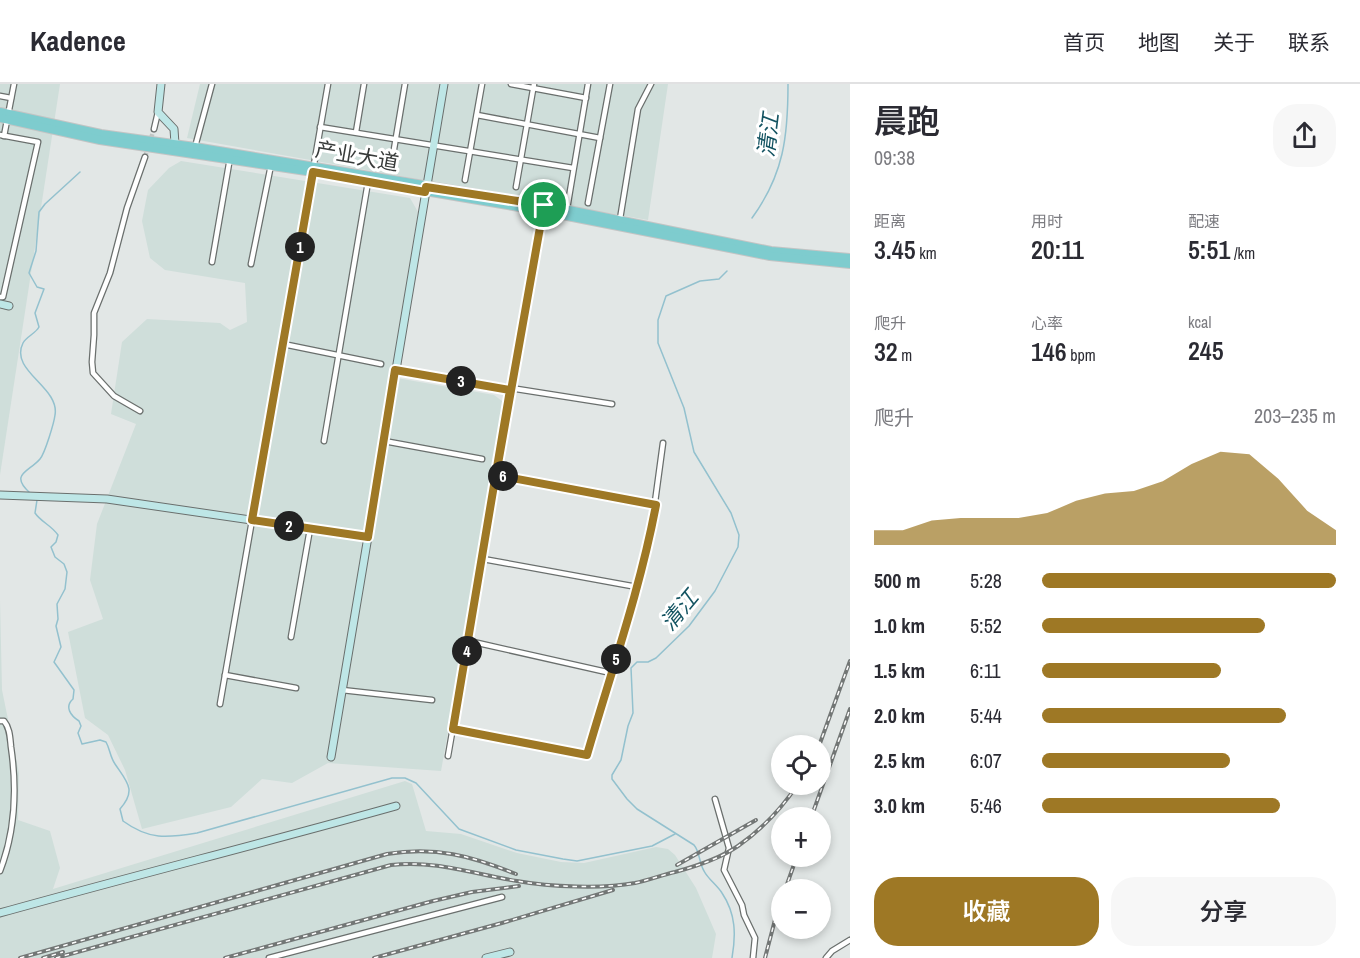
<!DOCTYPE html>
<html lang="zh">
<head>
<meta charset="utf-8">
<style>
  :root { --surface:#fff; --page:#f7f7f7; --text:#2b2b33; --muted:#7c7c81; --line:#e1e1e2; --accent:#9e7825 }
  body { margin:0; font-family:"Archivo Narrow","Noto Sans SC",sans-serif; background:var(--page); color:var(--text); height:100vh; display:flex; flex-direction:column; font-size:22px; white-space:nowrap }
  * { box-sizing:border-box; margin:0 }
  p { font-size:20px; color:var(--muted) }
  .icon { flex:none; width:33px; height:33px; fill:none; stroke:currentColor; stroke-width:2; stroke-linecap:round; stroke-linejoin:round }
  .map { position:relative; flex:1; overflow:hidden }
  .panel { display:flex; flex-direction:column; background:var(--surface); width:510px }
  .panel>* { flex:none }
  .buttons { position:absolute; left:771px; top:651px; display:grid; gap:12px }
  .buttons a { display:grid; place-items:center; width:60px; height:60px; border-radius:50%; background:var(--surface); box-shadow:0 3px 9px #0003; font-size:30px }
  .pin { position:absolute; display:grid; place-items:center; width:51px; height:51px; color:#fff; margin:-26px; border:3px solid #fff; border-radius:50%; box-shadow:0 2px 6px #0007 }
  .km { position:absolute; width:30px; height:30px; margin:-15px; border-radius:50%; background:#222; color:#fff; font-size:16px; line-height:30px; text-align:center }
  .round { display:grid; place-items:center; flex:none; width:63px; height:63px; border-radius:24px; background:var(--page) }
  .headline { display:flex; align-items:center; justify-content:space-between; height:102px; padding:0 24px }
  h1 { font-size:33px; font-weight:600; line-height:45px }
  .stats { display:grid; grid-template-columns:repeat(3,1fr); gap:9px; height:102px; padding:6px 24px }
  .stats div { display:grid; align-content:center }
  .stats b { font-size:26px; font-weight:600 }
  .stats small { font-size:16px; font-weight:400 }
  .stats p { font-size:16px }
  .chart { height:168px; padding:12px 24px }
  .chart p { display:flex; justify-content:space-between }
  .chart svg { width:100%; height:108px; margin-top:6px; fill:var(--accent); opacity:.7 }
  .cta { display:flex; gap:12px; margin-top:auto; padding:12px 24px }
  .cta a { flex:1; height:69px; border-radius:24px; background:var(--accent); color:#fff; font-size:24px; font-weight:600; line-height:69px; text-align:center }
  .cta a+a { background:var(--page); color:var(--text) }
  ul { padding:0 24px; list-style:none; font-size:20px }
  li { display:grid; grid-template-columns:96px 72px 1fr; align-items:center; height:45px }
  li i { height:15px; border-radius:8px; background:var(--accent) }
  header { display:flex; align-items:center; gap:36px; box-sizing:border-box; height:84px; padding:0 30px; background:var(--surface); border-bottom:2px solid var(--line) }
  header strong { font-size:28px }
  nav { display:flex; gap:33px; margin-inline-start:auto; font-size:21px }
  main { display:flex; flex:1; min-height:0 }
  .map>svg:first-child { display:block }
</style>
</head>
<body>
<header>
<strong>Kadence</strong>
<nav><a>首页</a><a>地图</a><a>关于</a><a>联系</a></nav>
</header>
<main>
<div class="map">
<svg width="850" height="874" viewBox="0 0 850 874">
  <rect width="100%" height="100%" fill="#e2e7e6"/>
  <g fill="#cfdeda">
    <path d="M0,0H60L0,391Z"/>
    <path d="M200,0H668L648,136L187,54Z"/>
    <path d="M181,77L410,114L418,128L391,293L494,311L502,317L505,326L441,687L328,679L292,699L262,695L231,723L142,745L125,686L108,651L85,634L68,548L103,535L90,496L97,440L136,340L111,330L122,258L147,235L220,239L230,246L247,238L245,199L165,186L150,174L142,137L148,106L169,84Z"/>
    <path d="M0,516L2,606L19,689L18,736L50,747L60,784L53,805L405,697L412,700L426,747L461,750L517,769L561,778L584,779L656,763L668,765L675,771L696,804L716,850L712,874H0Z"/>
  </g>
  <g fill="none" stroke-linecap="round" stroke-linejoin="round">
    <g stroke="#93c1ce" stroke-width="1.5">
      <path d="M752,134C784,90 788,52 788,0"/>
      <path d="M727,187L719,195L700,197L666,212L658,236V259L684,324L694,368L731,429L739,451L738,463L715,507L689,542L656,574L648,578H637L631,584L633,629L628,642L621,676L612,691V695L627,715L637,725L694,761C700,768 699,779 704,787C708,795 717,801 722,809C736,830 736,851 732,874"/>
      <path d="M30,409C9,390 29,388 40,375C45,369 54,339 55,331C60,303 9,287 23,259C27,252 35,250 39,243L35,229L44,205L37,203L29,189L36,167L39,128L45,120L80,88"/>
      <path d="M37,416L35,429C41,438 51,441 58,451L56,458L51,463L55,473L64,480L67,488L65,505L57,520L58,535L56,542L61,563L54,578L74,606L73,615C64,623 71,632 79,637L81,642L78,649L82,660L100,656L106,658C110,665 110,673 115,680C127,698 137,706 120,725L123,737C149,756 167,754 197,749L392,694H405L416,699L459,745L516,766L563,775L577,777L652,762L675,750"/>
    </g>
    <path stroke="#c0c5c4" stroke-width="4.5" stroke-dasharray="4.5 2" stroke-linecap="butt" d="M145,73L154,45"/>
    <defs>
      <g id="street">
        <path d="M511,0L586,14"/>
        <path d="M0,12L11,14"/>
        <path d="M477,31L600,54"/>
        <path d="M320,43L573,84"/>
        <path d="M154,45L158,28"/>
        <path d="M356,48L364,0"/>
        <path d="M0,51L38,58L3,213H0"/>
        <path d="M4,52L14,0"/>
        <path d="M195,63L212,0"/>
        <path d="M391,83L405,0"/>
        <path d="M465,96L482,0"/>
        <path d="M516,103L534,0"/>
        <path d="M588,119L610,0"/>
        <path d="M567,125L588,0"/>
        <path d="M620,135L638,25L651,0"/>
        <path d="M212,178L230,74"/>
        <path d="M251,180L271,81"/>
        <path d="M283,260L381,280"/>
        <path d="M396,286L612,320"/>
        <path d="M140,327L114,312L93,289L92,278L94,251V229L110,189L127,124L145,73"/>
        <path d="M324,357L368,98"/>
        <path d="M384,357L482,375"/>
        <path d="M496,391L656,421"/>
        <path d="M483,475L637,503"/>
        <path d="M291,553L310,445"/>
        <path d="M469,557L611,589"/>
        <path d="M225,591L296,604"/>
        <path d="M342,606L432,616"/>
        <path d="M220,620L328,0"/>
        <path d="M0,637H4C10,644 10,654 11,663C17,704 15,748 0,787"/>
        <path d="M453,645L587,671L637,503L650,455L663,359"/>
        <path d="M448,672L543,126"/>
        <path d="M715,715L729,764L724,786L742,821L744,831L755,854L753,874"/>
        <path d="M269,874L502,813"/>
        <path d="M826,874L832,867L850,856"/>
      </g>
      <g id="secondary">
        <path d="M161,0L158,28L174,45L175,60"/>
        <path d="M0,220L9,222"/>
        <path d="M0,411L107,415L367,453"/>
        <path d="M331,673L444,0"/>
        <path d="M0,829C132,792 264,759 396,722"/>
        <path d="M486,874L510,868"/>
      </g>
      <g id="primary">
        <path d="M0,28L101,50L195,63L544,121L771,167L850,174"/>
        <path d="M0,34L100,56L313,88L542,127L770,172L850,180"/>
      </g>
    </defs>
    <use href="#street" stroke="#6a6f6d" stroke-width="7"/>
    <use href="#secondary" stroke="#6a6f6d" stroke-width="9"/>
    <use href="#primary" stroke="#c3c4c4" stroke-width="10"/>
    <use href="#street" stroke="#fff" stroke-width="4.5"/>
    <use href="#secondary" stroke="#bee6e6" stroke-width="7"/>
    <use href="#primary" stroke="#7eccce" stroke-width="8"/>
    <defs>
      <g id="rail">
        <path d="M819,662L850,577"/>
        <path d="M811,734L850,625"/>
        <path d="M677,781L756,736"/>
        <path d="M785,806L797,772"/>
        <path d="M20,874L387,770C436,762 471,772 516,790"/>
        <path d="M43,874L63,868"/>
        <path d="M56,874L391,781C437,776 473,790 517,797C550,803 603,805 635,799C649,796 662,791 675,788C697,782 719,775 738,762C761,746 782,724 798,700"/>
        <path d="M225,874L433,817L472,808L519,802"/>
        <path d="M374,874L502,839L613,806"/>
        <path d="M765,874L782,809"/>
      </g>
    </defs>
    <use href="#rail" stroke="#737776" stroke-width="4"/>
    <use href="#rail" stroke="#fff" stroke-width="1.5" stroke-dasharray="4.5" stroke-linecap="butt"/>
  </g>
  <g fill="none" stroke-linecap="round" stroke-linejoin="round">
    <defs>
      <path id="route" d="M544,121L426,103L425,108L313,88L252,436L368,453L395,286L510,306L453,645L587,671C611,588 640,506 656,421L496,391L544,121"/>
    </defs>
    <use href="#route" stroke="#fff" stroke-width="12"/>
    <use href="#route" stroke="#9e7825" stroke-width="8"/>
  </g>
  <g text-anchor="middle" dominant-baseline="central" stroke-width="6" stroke-linejoin="round" paint-order="stroke">
    <g font-size="21" fill="#383b3a" stroke="#fff">
      <text transform="translate(357 72) rotate(10)">产业大道</text>
    </g>
    <g font-size="22" font-style="italic" fill="#145462" stroke="#fff">
      <text transform="translate(768 51) rotate(-83)">清江</text>
      <text transform="translate(679 526) rotate(-50)">清江</text>
    </g>
  </g>
</svg>
<div class="buttons">
<a><svg class="icon" aria-label="locate" viewBox="0 0 24 24"><circle cx="12" cy="12" r="6"/><path d="M12 2v4M12 18v4M2 12h4M18 12h4"/></svg></a>
<a>+</a>
<a>−</a>
</div>
<div class="pin" style="left:544px;top:121px;background:#1e9e55"><svg class="icon" aria-label="arrive" viewBox="0 0 24 24"><path d="M6 21V4h12l-3 4 3 4H6"/></svg></div>
<b class="km" style="left:300px;top:163px">1</b>
<b class="km" style="left:289px;top:442px">2</b>
<b class="km" style="left:461px;top:297px">3</b>
<b class="km" style="left:467px;top:567px">4</b>
<b class="km" style="left:616px;top:575px">5</b>
<b class="km" style="left:503px;top:392px">6</b>
</div>
<section class="panel">
<div class="headline"><div><h1>晨跑</h1><p>09:38</p></div><a class="round"><svg class="icon" aria-label="share" viewBox="0 0 24 24"><path d="M12 15V3M7 8l5-5 5 5M5 13v7h14v-7"/></svg></a></div>
<div class="stats">
<div><p>距离</p><b>3.45<small> km</small></b></div>
<div><p>用时</p><b>20:11</b></div>
<div><p>配速</p><b>5:51<small> /km</small></b></div>
</div>
<div class="stats">
<div><p>爬升</p><b>32<small> m</small></b></div>
<div><p>心率</p><b>146<small> bpm</small></b></div>
<div><p>kcal</p><b>245</b></div>
</div>
<div class="chart"><p><span>爬升</span>203–235 m</p>
<svg viewBox="0 0 160 44" preserveAspectRatio="none"><path d="M0 44V38L10 38L20 34L30 33L40 33L50 33L60 31L70 26L80 23L90 22L100 18L110 11L120 6L130 7L140 17L150 30L160 38V44z"/></svg>
</div>
<ul>
<li><b>500 m</b>5:28<i style="width:100%"></i></li>
<li><b>1.0 km</b>5:52<i style="width:76%"></i></li>
<li><b>1.5 km</b>6:11<i style="width:61%"></i></li>
<li><b>2.0 km</b>5:44<i style="width:83%"></i></li>
<li><b>2.5 km</b>6:07<i style="width:64%"></i></li>
<li><b>3.0 km</b>5:46<i style="width:81%"></i></li>
</ul>
<div class="cta"><a>收藏</a><a>分享</a></div>
</section>
</main>
</body>
</html>
